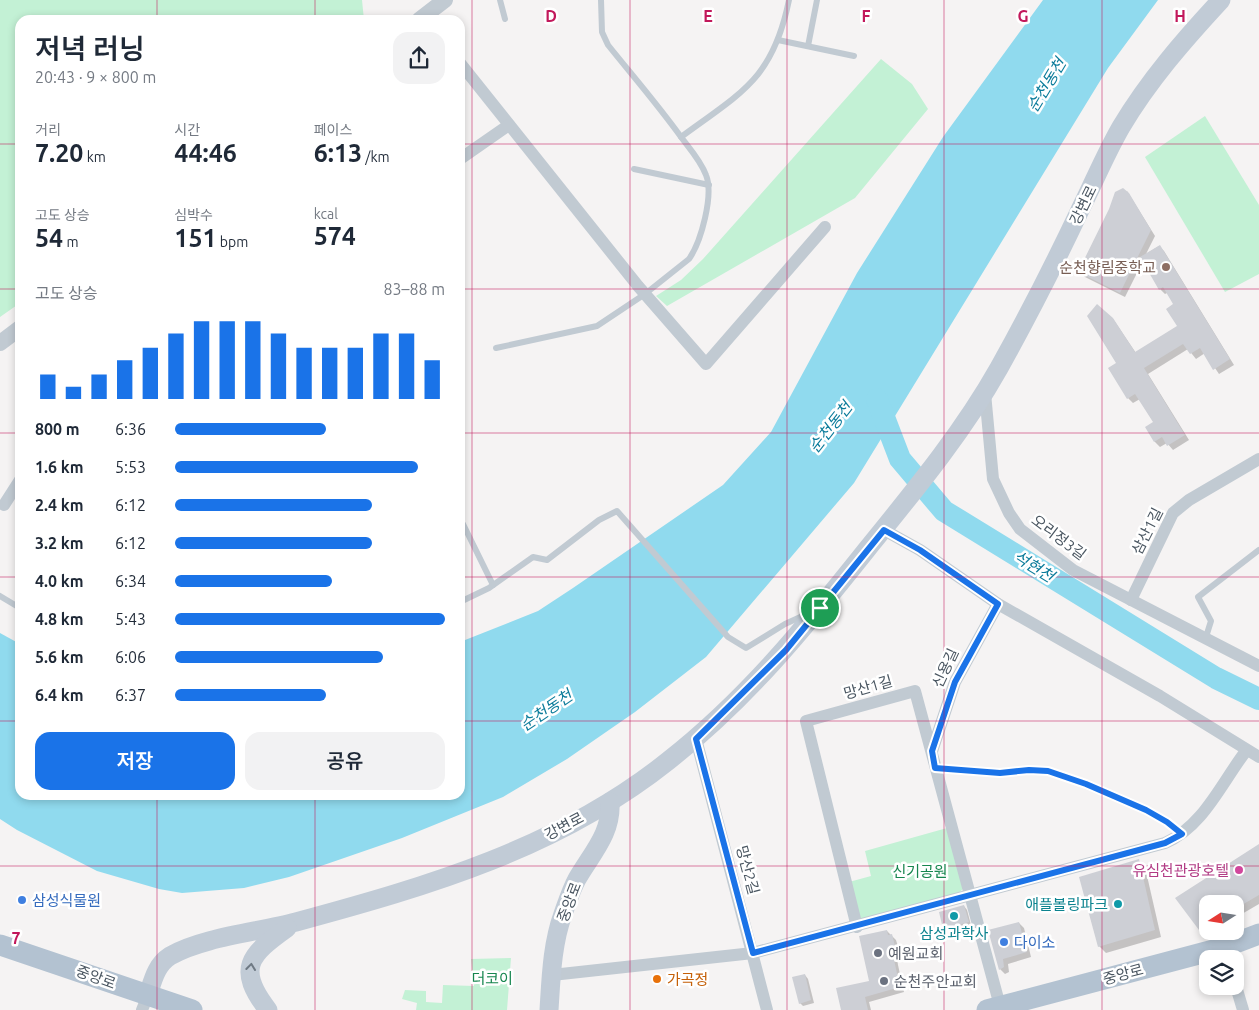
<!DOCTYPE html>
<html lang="ko">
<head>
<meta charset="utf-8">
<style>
  :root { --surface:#fff; --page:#f2f2f3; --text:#1f2937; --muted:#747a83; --accent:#1a73e8 }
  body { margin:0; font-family:Ubuntu,"Noto Sans KR",sans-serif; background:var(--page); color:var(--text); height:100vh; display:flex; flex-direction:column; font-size:19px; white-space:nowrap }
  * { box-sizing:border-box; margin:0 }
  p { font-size:16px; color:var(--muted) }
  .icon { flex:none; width:28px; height:28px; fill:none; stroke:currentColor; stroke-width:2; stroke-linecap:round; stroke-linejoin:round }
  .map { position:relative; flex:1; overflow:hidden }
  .side { position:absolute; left:15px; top:15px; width:450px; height:785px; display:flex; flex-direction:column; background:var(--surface); border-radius:15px; box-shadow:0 2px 8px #0003 }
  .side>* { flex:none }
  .needle { width:32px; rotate:258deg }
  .fabs { position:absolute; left:1199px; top:895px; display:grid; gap:10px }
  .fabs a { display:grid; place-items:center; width:45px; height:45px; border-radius:10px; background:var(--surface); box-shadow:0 2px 8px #0003; font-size:25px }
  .pin { position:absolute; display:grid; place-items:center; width:42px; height:42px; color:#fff; margin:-21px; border:2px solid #fff; border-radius:50%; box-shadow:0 1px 5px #0007 }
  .round { display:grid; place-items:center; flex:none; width:52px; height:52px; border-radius:15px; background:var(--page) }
  .head { display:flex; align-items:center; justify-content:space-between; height:85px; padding:0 20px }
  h1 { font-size:28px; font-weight:600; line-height:38px }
  .figures { display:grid; grid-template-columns:repeat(3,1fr); gap:8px; height:85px; padding:5px 20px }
  .figures div { display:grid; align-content:center }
  .figures b { font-size:25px; font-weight:600 }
  .figures small { font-size:14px; font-weight:400 }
  .figures p { font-size:14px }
  .chart { height:140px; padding:10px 20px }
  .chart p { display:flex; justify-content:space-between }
  .chart svg { width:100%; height:90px; margin-top:5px; stroke:var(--accent); stroke-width:6 }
  .primary-button { display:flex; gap:10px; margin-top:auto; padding:10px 20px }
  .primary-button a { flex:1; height:58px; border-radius:15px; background:var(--accent); color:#fff; font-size:20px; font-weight:600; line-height:58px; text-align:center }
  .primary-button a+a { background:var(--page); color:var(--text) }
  ul { padding:0 20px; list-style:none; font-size:16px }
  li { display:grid; grid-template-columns:80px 60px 1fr; align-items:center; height:38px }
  li i { height:12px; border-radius:6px; background:var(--accent) }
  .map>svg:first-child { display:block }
</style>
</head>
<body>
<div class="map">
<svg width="1259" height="1010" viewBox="0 0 1259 1010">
  <rect width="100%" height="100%" fill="#f5f3f3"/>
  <g fill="#c3f1d5">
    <path d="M0,0H362L364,20H20V303L0,317Z"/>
    <path d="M881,59L912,84L928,109L855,198L667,306L656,296L681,280L703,259Z"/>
    <path d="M1205,116L1259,205V274L1225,292L1145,157Z"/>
    <path d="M947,828L963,889L954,897L860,922L849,882L871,876L865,851Z"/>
    <path d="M511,958L507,1010H416L417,1003L402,999L405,990L426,991V1002L442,1003L443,985L474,986L471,959Z"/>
  </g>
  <path fill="#90daee" d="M1043,0H1158L1108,68L854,483L706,657L635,712L567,759L503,797L402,838L289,877L244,888L182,893L159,889L97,871L17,830L0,819V633L20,644V795H460V642L538,611L573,588L723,485L771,432L857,273L943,137Z"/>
  <g fill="#0003">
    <path d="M1127,191L1155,236L1146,254L1159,246L1164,251L1234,365L1219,374L1205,353L1196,359L1188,349L1148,374L1189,440L1173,450L1167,443L1160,447L1155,442L1147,428L1154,423L1140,399L1133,403L1128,398L1118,363L1113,319L1136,353L1178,327L1175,305L1167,293L1165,294L1160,289L1143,261L1125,297L1085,277L1080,272Z"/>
    <path d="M1259,845V904L1235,918V904H1208V931H1213L1206,935L1177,898Z"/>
    <path d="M1138,860L1145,867L1161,937L1106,953L1099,946Z"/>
    <path d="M964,906L967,910L971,925L947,931L944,928Z"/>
    <path d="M1019,923L1024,928L1031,957L1008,964L1009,972L1005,974L1000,969L989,931Z"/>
    <path d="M887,931L896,940L899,950L896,951L898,965L904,992L869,1002L871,1010H842L870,982Z"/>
    <path d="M805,975L808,979L814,1003L803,1006L800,1003Z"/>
  </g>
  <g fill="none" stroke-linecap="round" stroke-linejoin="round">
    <path stroke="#90daee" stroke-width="22" d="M877,399L900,459L944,511L1216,678L1259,699"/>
  </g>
  <g fill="#cdcfd5">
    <path d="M1123,188L1129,193L1151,230L1120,293L1078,272L1109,209L1115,192Z"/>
    <path d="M1160,245L1230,359L1213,370L1200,348L1190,354L1183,344L1144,368L1185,435L1167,446L1162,437L1154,442L1145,427L1153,422L1135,394L1127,399L1108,368L1116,363L1087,316L1097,304L1113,318L1135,352L1177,326L1166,309L1173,304L1163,287L1159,290L1140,257Z"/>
    <path d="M1259,844V895L1235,909V904H1208V925L1199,930L1175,898Z"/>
    <path d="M1139,859L1155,930L1098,947L1079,877Z"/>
    <path d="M964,905L969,922L943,929L939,912Z"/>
    <path d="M1019,922L1027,952L1003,959L1004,967L999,970L988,930Z"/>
    <path d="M887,930L888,935L892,934L895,946H891L900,987L865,997L868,1010H841L836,988L869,981L859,936Z"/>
    <path d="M805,974L811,1000L799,1004L792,977Z"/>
  </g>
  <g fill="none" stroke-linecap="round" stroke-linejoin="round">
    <g stroke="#c1cad2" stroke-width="6">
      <path d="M500,0L505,19"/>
      <path d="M778,40L854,56"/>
      <path d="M808,46L817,0"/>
      <path d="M681,137C742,92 773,79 789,0"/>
      <path d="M634,169L709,185"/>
      <path d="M496,348L597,326L645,294L689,259C701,242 714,195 706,175C701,161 690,149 681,137C658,105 632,75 608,45L602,32L601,0"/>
      <path d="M460,523L463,524L493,585"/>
      <path d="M0,596L20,608"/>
      <path d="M460,602L489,588L533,557L547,560L599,520L617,511L728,637L746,648L785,624L807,614"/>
      <path d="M1205,640L1211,621L1198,597L1259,550"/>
      <path d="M936,768L1000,773L1029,770L1048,771L1086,784L1146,809L1167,822L1182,834"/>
    </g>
    <g stroke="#c1cad2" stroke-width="12">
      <path d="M460,63L638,286L706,364L825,227"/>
      <path d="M460,159L509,125"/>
      <path d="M985,393L993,479L1009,513L1020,529L1073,570L1259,666"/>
      <path d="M4,505L20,480"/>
      <path d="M884,530L920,550L998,604L1160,696L1259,757"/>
      <path d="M1131,600L1173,513L1189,500L1259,459"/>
      <path d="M696,739L767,1010"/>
      <path d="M932,751L955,682L998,604"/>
      <path d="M857,927L806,721L915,691L1000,1006"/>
      <path d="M552,975L753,953L1165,843C1203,827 1222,782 1246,751"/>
      <path d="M1235,983L1243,1010"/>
      <path d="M142,1010L148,995"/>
    </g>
    <g stroke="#c1cad2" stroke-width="16">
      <path d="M419,20L445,0"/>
      <path d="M0,343L20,328"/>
    </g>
    <g stroke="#c1cbd6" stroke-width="19">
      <path d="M148,995C153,980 156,965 170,956C203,937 259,932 296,922C429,886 559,848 668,761C747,699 806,626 868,548C915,490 963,432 999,368C1028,316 1055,263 1080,210C1094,182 1106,153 1121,127C1149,80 1184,40 1221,0"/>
      <path d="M268,1010C236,969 249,955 287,928"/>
      <path d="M549,1010C551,979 552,944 563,914C567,903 571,890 577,879C592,853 612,833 610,802"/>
    </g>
    <g stroke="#b3c2d1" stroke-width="21">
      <path d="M0,945L192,1010"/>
      <path d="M987,1010L1225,947L1259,934"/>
    </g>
  </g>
  <defs><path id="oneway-chevron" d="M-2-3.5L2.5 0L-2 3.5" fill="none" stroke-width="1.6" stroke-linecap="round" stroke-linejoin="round" transform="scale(1.25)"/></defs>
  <use stroke="#6e7984" href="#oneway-chevron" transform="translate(251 967) rotate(-83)"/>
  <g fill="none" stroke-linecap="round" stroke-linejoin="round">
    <defs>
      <path id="route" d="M884,530L920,550L998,604L955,682L932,751L935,768L1000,773L1029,770L1048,771L1086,784L1146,810L1167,822L1182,834L1165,843L753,953L696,739L786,650Z"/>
    </defs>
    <use href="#route" stroke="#fff" stroke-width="10"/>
    <use href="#route" stroke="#1a73e8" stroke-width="6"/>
  </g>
  <path fill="none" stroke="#c2185b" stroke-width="1" stroke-opacity="0.55" d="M157,0V20M315,0V20M472,0V1010M630,0V1010M787,0V1010M944,0V1010M1102,0V1010M0,144H20M460,144H1259M0,289H20M460,289H1259M0,433H20M460,433H1259M0,577H20M460,577H1259M0,721H20M460,721H1259M157,795V1010M315,795V1010M0,866H1259"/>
  <circle fill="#8d6e63" stroke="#fff" stroke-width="2" cx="1166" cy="267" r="5"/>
  <circle fill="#d1479c" stroke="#fff" stroke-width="2" cx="1239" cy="870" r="5"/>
  <g fill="#3f7fe0" stroke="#fff" stroke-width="2">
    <circle cx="22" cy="900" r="5"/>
    <circle cx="1004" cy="942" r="5"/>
  </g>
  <g fill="#0f9aa8" stroke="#fff" stroke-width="2">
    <circle cx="1118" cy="904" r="5"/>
    <circle cx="954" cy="916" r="5"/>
  </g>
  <g fill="#6b7280" stroke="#fff" stroke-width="2">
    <circle cx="878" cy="953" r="5"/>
    <circle cx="884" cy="981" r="5"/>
  </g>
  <circle fill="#e8710a" stroke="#fff" stroke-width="2" cx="657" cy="979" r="5"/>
  <g text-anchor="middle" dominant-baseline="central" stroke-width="5" stroke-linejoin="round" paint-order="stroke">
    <g font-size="15" fill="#4a5661" stroke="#fff">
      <text transform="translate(1083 205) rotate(-64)">강변로</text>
      <text transform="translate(1147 531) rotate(-63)">삼산1길</text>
      <text transform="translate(1059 537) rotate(37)">오리정3길</text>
      <text transform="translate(945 668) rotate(-65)">신용길</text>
      <text transform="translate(868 687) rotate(-16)">망산1길</text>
      <text transform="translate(564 826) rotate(-28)">강변로</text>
      <text transform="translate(748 870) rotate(75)">망산2길</text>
      <text transform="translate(569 902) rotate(-69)">중앙로</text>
      <text transform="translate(1123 974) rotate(-15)">중앙로</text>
      <text transform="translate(96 977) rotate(20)">중앙로</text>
    </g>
    <g font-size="15" fill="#785e54" stroke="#fff" text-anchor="end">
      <text x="1156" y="267">순천향림중학교</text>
    </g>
    <g font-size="15" fill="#b23c85" stroke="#fff" text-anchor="end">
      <text x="1229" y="870">유심천관광호텔</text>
    </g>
    <g font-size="15" fill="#17864f" stroke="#fff">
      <text x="920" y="871">신기공원</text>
      <text x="492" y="978">더코이</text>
    </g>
    <g font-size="15" fill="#366cbe" stroke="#fff" text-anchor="start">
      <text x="32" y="900">삼성식물원</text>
      <text x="1014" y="942">다이소</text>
    </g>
    <g font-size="15" fill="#0d838f" stroke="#fff" text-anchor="end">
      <text x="1108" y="904">애플볼링파크</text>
      <text x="954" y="933" text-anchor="middle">삼성과학사</text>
    </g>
    <g font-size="15" fill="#5b616d" stroke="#fff" text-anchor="start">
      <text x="888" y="953">예원교회</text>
      <text x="894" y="981">순천주안교회</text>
    </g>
    <g font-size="15" fill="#c56008" stroke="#fff" text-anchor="start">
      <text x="667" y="979">가곡정</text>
    </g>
    <g font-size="16" font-style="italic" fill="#0c7c9b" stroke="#fff">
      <text transform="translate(1046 85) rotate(-59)">순천동천</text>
      <text transform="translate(830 427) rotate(-52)">순천동천</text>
      <text transform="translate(1034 566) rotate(32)">석현천</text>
      <text transform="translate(546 710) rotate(-34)">순천동천</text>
    </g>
  </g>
  <g font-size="16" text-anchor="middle" font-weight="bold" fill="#c2185b" stroke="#fff" stroke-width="5" stroke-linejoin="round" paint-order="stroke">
    <text x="551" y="22">D</text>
    <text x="708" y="22">E</text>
    <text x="866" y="22">F</text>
    <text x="1023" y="22">G</text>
    <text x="1180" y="22">H</text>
    <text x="16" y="944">7</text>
  </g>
</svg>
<div class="fabs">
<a><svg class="needle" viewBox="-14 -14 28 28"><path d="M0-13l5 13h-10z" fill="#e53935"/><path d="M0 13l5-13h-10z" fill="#747a83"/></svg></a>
<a><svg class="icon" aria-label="layers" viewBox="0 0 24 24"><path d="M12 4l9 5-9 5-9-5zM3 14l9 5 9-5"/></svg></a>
</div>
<div class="pin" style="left:820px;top:608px;background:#1e9e55"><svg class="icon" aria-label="arrive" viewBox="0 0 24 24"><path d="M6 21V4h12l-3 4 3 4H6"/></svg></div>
<section class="side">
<div class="head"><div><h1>저녁 러닝</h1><p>20:43 · 9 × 800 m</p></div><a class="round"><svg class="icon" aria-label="share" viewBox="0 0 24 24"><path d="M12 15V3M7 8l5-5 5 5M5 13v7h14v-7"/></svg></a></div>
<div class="figures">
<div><p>거리</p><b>7.20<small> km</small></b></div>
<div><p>시간</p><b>44:46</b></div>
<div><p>페이스</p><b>6:13<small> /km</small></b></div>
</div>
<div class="figures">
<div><p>고도 상승</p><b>54<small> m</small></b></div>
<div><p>심박수</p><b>151<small> bpm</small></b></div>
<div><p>kcal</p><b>574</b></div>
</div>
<div class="chart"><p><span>고도 상승</span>83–88 m</p>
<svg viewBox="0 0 160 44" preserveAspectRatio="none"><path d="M5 44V32M15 44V38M25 44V32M35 44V25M45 44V19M55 44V12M65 44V6M75 44V6M85 44V6M95 44V12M105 44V19M115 44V19M125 44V19M135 44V12M145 44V12M155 44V25"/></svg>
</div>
<ul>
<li><b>800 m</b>6:36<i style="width:56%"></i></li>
<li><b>1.6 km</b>5:53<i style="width:90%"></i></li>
<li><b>2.4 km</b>6:12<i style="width:73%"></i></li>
<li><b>3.2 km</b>6:12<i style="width:73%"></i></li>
<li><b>4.0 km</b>6:34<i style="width:58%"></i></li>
<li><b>4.8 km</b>5:43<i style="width:100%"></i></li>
<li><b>5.6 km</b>6:06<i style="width:77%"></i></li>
<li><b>6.4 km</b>6:37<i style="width:56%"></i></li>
</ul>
<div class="primary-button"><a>저장</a><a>공유</a></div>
</section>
</div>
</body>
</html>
